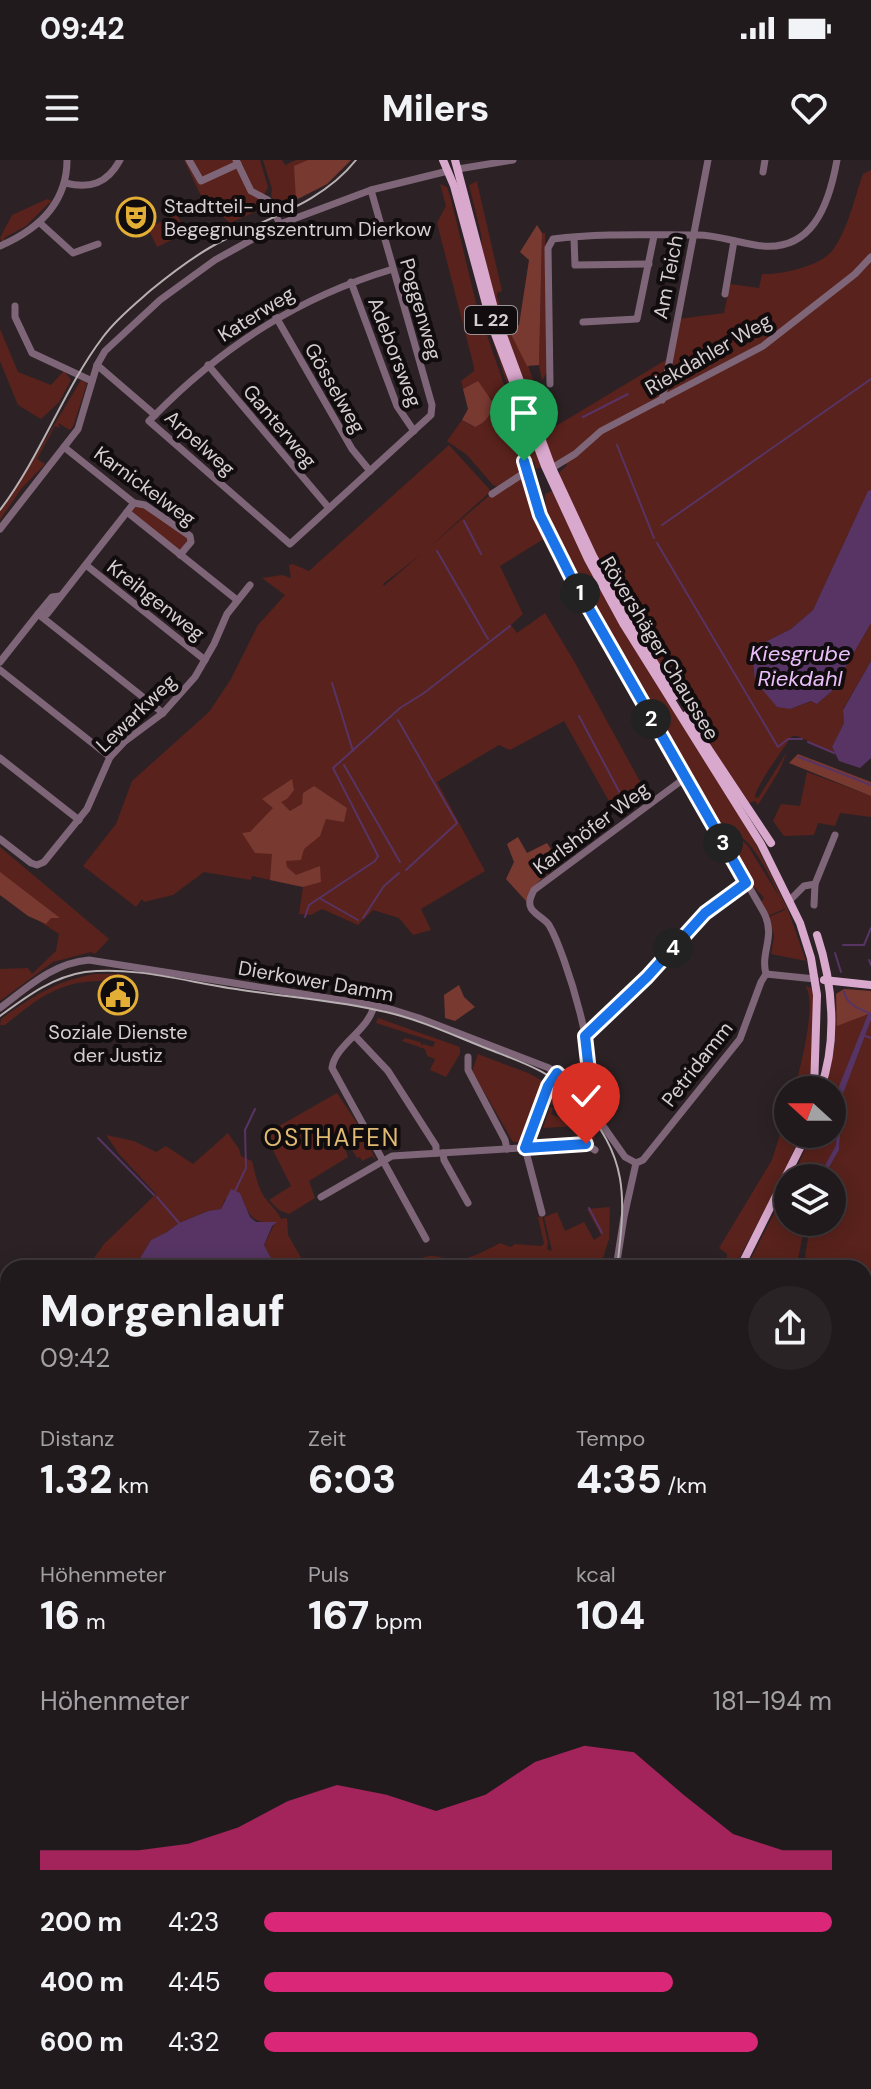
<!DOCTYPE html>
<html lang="de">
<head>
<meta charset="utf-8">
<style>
  :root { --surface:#211a1c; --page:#292325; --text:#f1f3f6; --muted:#a2a1a3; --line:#3e383b; --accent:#db2777 }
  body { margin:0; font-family:"DM Sans",sans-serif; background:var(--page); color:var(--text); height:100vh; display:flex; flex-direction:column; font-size:30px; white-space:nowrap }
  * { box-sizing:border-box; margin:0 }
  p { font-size:26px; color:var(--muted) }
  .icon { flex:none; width:44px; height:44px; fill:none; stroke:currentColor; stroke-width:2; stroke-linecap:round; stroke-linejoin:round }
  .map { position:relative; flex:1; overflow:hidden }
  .panel { position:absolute; left:0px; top:1100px; width:872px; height:830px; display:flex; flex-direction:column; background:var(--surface); border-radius:24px 24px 0 0; box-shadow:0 4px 20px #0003,0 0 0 2px var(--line) }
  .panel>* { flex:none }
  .needle { width:52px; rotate:291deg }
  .fabs { position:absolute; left:774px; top:916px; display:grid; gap:16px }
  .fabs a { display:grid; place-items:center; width:72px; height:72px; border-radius:50%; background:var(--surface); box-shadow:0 4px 20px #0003,0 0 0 2px var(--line); font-size:40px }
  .pin { position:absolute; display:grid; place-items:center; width:68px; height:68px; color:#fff; margin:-82px -34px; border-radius:50% 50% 50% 0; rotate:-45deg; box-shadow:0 0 8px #0007 }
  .pin .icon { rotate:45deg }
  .km { position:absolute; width:40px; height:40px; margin:-20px; border-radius:50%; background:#222; color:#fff; font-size:22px; line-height:40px; text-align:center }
  .round { display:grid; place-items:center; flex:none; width:84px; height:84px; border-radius:42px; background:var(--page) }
  .summary { display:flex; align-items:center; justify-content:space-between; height:136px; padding:0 40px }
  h1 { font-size:44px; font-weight:800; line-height:60px }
  .figures { display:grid; grid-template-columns:repeat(3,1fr); gap:12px; height:136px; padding:8px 40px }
  .figures div { display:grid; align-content:center }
  .figures b { font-size:40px; font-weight:800 }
  .figures small { font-size:22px; font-weight:400 }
  .figures p { font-size:22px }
  .chart { height:224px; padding:16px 40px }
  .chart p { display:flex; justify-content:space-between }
  .chart svg { width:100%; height:144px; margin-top:8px; fill:var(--accent); opacity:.7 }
  ul { padding:0 40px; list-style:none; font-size:26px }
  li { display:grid; grid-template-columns:128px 96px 1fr; align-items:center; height:60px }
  li i { height:20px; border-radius:10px; background:var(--accent) }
  .status { display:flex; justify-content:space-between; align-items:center; height:56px; padding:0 40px; background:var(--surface); direction:ltr }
  .status svg { height:22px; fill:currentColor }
  header { display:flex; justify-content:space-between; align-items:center; height:104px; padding:0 40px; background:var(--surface); font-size:36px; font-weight:800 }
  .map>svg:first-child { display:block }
</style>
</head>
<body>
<div class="status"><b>09:42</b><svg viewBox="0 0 49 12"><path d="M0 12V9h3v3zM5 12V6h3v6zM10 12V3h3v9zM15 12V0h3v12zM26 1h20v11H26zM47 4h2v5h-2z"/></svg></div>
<header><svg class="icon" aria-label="menu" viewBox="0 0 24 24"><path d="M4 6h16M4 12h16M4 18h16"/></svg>Milers<svg class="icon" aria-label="heart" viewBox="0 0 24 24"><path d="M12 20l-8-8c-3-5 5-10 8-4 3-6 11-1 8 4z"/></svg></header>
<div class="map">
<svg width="871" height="1929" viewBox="0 0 871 1929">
  <rect width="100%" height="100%" fill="#2c2225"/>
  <g fill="#59221c">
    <path d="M184,0H260L268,27L262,39L266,47L230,63L223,57L225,55L202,38Z"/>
    <path d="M263,0H282L285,5L296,0H351L327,24L278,48L271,36L272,29Z"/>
    <path d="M871,10V330L868,332L813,450L791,469L763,483L790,549L812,541L817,544L832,531L871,463V501L843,549L844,563L832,587L834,593L797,576H792C784,588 755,627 755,637L758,638L787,592L779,611L758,645L755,641L749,643L658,506L595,395L560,321V312L567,305L565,302L552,308L484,111L481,74L469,25L480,20L477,22L502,131L497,133V137L508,170L514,167L551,269L669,198L678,159L724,153L730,124L759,128L762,114C781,115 820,106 832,91C848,70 854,39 863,14Z"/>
    <path d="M440,24L447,27L451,39L476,143L511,245L523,302L522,312L498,327L493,325L467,295L447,281L462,260L474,267L493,240L484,232L463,229L461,221L474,211V207L437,63L446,46Z"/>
    <path d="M47,39L54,42L49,43L26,66L4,78L5,81L2,82L0,78L12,55Z"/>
    <path d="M177,54L186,73L157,87L148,68Z"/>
    <path d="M542,73H545L547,212L542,221L539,205Z"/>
    <path d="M478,134L517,246L541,307L536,309L534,301L526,300L512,240Z"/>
    <path d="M0,169L18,212L51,225L64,211L71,220L59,242L41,259L18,245L0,201Z"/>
    <path d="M81,220L87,223L73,267L70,270L58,263L60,268L55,266L37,299L45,304L21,329L0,360V350L20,322Z"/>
    <path d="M449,285L491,331L425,391L383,424L384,426L491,334L516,319L526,318L534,346L547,377L500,406L523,454L511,465L517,473L545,453L574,501L642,625L610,643L564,561L510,590L499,585L437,622L485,711L421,749L431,770L413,775L399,758L373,750L358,765L322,749L311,755L299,754L303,727L252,716L251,720L204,712L173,735L144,742L142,739L136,747L83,706L116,664L132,621L209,552L231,519L258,465L285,435L262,418L282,415L291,418L289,405L293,404L309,411Z"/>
    <path d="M552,331L616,458L751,674L788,750L806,801L771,794L774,776L769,757L785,750L781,741L784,749L768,756L761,742L764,738L748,720L717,667L721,662L717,660L715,664L712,656L727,665L748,686L780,738C771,719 762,699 748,683C733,668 711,657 702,641L704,639L702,636L700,637L574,416L543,355L546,353L545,334Z"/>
    <path d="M140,343L190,376L180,395L127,352Z"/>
    <path d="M807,612L871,636V657L840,653L835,666L818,663L814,675L784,676L773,661L781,644L800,646Z"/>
    <path d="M0,687L109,779L95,794L91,792L53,802L0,841V809L28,808L32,814L56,791L59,774L0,735Z"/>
    <path d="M95,814H125C110,824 88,819 70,825C44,832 25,849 5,865H0L1,859C31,837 58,820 95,814Z"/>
    <path d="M805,826L811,828L815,838L810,930H794C800,911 818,839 805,826Z"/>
    <path d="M844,829L871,831V853L868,854L839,926L836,985L818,1018H792L812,974H832V930H825L835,884L836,834Z"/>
    <path d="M378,858L460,887V894L446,917L430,910L435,899L427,896L425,889L402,881L405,878L420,882L422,886L423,884L433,887L435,882L376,863Z"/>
    <path d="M871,860V1161L864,1153V1108H806C802,1093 812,1078 807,1062H832V1018H823L839,990L843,934Z"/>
    <path d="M478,894L528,913L543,921L519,982H513L472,911Z"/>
    <path d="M555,930L580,954L595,978L594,980L578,981L577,966L543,968L550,947L553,948L551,954L565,960L568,954H576L565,950L567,944L557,940L555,946L550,944Z"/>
    <path d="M337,933L363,972L376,1001L372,996L362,1001L360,997L357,998L345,978L342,980L348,997L309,1021L315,1038L289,1054L279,1050L269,1040L291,1026L265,974Z"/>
    <path d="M788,949V974H801L780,1021L734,1108H726L727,1094L719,1088L772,1000Z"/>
    <path d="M228,973L239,989L241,996L252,1001C255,1013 258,1028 265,1038C271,1046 277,1050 281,1059L287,1058L288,1075L303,1101L330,1104L416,1100C432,1094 434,1096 448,1099C466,1102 485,1091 500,1083L511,1087L515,1084L541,1086L544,1084L538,1057L542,1056L548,1083L547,1089L552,1091L544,1057L557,1052L565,1071L584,1062L594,1080L601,1075L587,1049L610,1047L609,1079L603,1098L608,1100L606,1108H577L545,1102L542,1108L519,1103L475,1108H291L272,1100L264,1085L275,1063C255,1063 249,1058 243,1039H225L221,1049L208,1051L179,1063L167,1072L151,1080L134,1108H87L104,1084L156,1034L119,994L106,975L134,981L156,992L166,986L193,1004Z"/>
    <path d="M788,1026V1062H800L803,1074L797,1104L799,1108H746Z"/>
    <path d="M8,1121V1223L5,1268H0V1274V1123Z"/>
    <path d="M8,1237V1542L0,1563V1375Z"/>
  </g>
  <g fill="#783931">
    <path d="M308,0H351L327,24L296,40L294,6Z"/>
    <path d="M537,65L542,73L539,205L527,206L509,170L519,165L529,100L520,92Z"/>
    <path d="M478,221L494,244C490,256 486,262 475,267L462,260L468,249L463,229Z"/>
    <path d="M798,594L871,622V636L789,603Z"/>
    <path d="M292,619L294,630L287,639L281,642L290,651L302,644L303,633L314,626L347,648L344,662L326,659L320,676L304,689L301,700L286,701L287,707L296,715L320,706L321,722L303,727L270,720L272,694L255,693L242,673L250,672L273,648L262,639Z"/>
    <path d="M518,677L527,693L547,683L561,704L538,722L526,741L506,719L514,702L507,684Z"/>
    <path d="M0,712L60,758H51L46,764L28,756L0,735Z"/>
    <path d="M459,825L464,837L475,847L455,861L445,858L444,835Z"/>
    <path d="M844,829L871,831V853L837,866L836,834Z"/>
  </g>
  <g fill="#573464">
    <path d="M871,330V463L832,531L817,544L811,541L790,549L777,547L755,521L753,501L763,483L791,469L813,450L868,331Z"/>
    <path d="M871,501V598L860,608L839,601L832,587L844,563L843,550Z"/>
    <path d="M871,853V860L843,934L839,990L823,1018H818L836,985L839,926L868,854Z"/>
    <path d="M231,1029L240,1033L250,1057L256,1062H277L272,1066L264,1085L272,1100L291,1108H134L151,1080L167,1072L179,1063L208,1051L221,1049Z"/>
    <path d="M8,1542V1922H237L235,1929H0V1563Z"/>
  </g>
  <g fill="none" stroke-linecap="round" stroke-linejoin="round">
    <g stroke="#573464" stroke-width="2">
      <path d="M583,257L628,234"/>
      <path d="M617,285L654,378"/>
      <path d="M464,361L481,394"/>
      <path d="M662,365L871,219"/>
      <path d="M657,383L778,587L788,579H802"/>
      <path d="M437,391L488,479"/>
      <path d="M332,523L353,591"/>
      <path d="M579,556L621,635"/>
      <path d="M398,560L457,663L406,710"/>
      <path d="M808,582L834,593"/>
      <path d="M799,597L871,625"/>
      <path d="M344,605L400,702"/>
      <path d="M321,739L358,760"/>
      <path d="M305,757L309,745L375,701L378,696L333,608L400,548L424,533L510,466"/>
      <path d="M363,758L384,726L399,713"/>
      <path d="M843,785H864L871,768"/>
      <path d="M835,793L841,812"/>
      <path d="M869,800L871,805"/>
      <path d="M844,831C846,845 860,849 871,854"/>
      <path d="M863,875L871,878"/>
      <path d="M98,978L154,1035"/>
      <path d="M235,1031L246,1008L245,970L255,949"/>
      <path d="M157,1037L179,1063"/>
      <path d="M589,1048L602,1073"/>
      <path d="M0,1146L8,1155"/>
      <path d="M0,1177L3,1179"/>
    </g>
    <g stroke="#573464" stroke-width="5">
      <path d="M864,1408L871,1402"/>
      <path d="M864,1482L871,1497"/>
    </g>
    <g stroke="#ebbffc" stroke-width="2" stroke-dasharray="10 8" stroke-linecap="butt">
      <path d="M208,1922L210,1929"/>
      <path d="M147,1929L149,1922"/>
    </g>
    <g stroke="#7e6678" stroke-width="7">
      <path d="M189,0L201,21L238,4"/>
      <path d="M236,0L251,31L268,40L280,64"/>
      <path d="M458,9L513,0"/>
      <path d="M763,12L765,0"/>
      <path d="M65,23C90,29 107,24 120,0"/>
      <path d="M40,63L73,93L98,84"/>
      <path d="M574,78L575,105L649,104"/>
      <path d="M0,86C37,70 67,44 67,0"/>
      <path d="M351,122L397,246L414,271"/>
      <path d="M725,134L734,81"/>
      <path d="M15,146V157L32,193L92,221"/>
      <path d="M276,157L352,289L370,311"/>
      <path d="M583,162L637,159L654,76"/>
      <path d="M97,205L155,255L149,261L290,384L431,255L432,245L371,30"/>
      <path d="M208,205L329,348"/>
      <path d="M550,224L548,88L553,79C599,73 648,75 695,75C714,74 735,82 755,85C812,95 829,45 837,0"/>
      <path d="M662,240L708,0"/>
      <path d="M155,255C223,186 299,137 393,109"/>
      <path d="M64,287L134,343L145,345L190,376L191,382L180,395"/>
      <path d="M524,301L540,355L571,417L764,753C776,777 760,792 766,814L761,822L740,879L643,1000L636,1003"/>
      <path d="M552,308L575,294L601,271L763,186L855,114L871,97"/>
      <path d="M492,334L527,311"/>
      <path d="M127,352L237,440"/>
      <path d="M0,369L78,269L97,205L105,191L160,140L215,100L280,64L371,30L448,11"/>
      <path d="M86,405L205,500"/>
      <path d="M60,436L52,437L38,454L163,553"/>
      <path d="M0,502L38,454H47L134,343"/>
      <path d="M0,510L110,597"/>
      <path d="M0,598L79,660"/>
      <path d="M0,679L31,703L37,705L44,702L87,649L110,597L124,582L163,553L195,517L214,484L227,454L250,425"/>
      <path d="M790,740L804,726L815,724L835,675"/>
      <path d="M814,745L815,724"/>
      <path d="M766,814L815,819"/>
      <path d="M374,846C368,871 335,885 332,908L426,1079"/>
      <path d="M0,848C28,827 53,803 89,800L384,847L419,858L549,908L582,936L625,997L636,1003"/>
      <path d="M355,876L388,911L436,986V993"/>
      <path d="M585,876L647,817L705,753L746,723"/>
      <path d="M468,897V910L505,980L507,989"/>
      <path d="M585,940C604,915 565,792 549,765C544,758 535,755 531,748C528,742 531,736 534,730L685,618"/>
      <path d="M443,993L444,1000L468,1043"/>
      <path d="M321,1037L392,996L586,984L595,990"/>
      <path d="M542,1053L525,988L548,926L557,913"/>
      <path d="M616,1108L624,1057L636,1003"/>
      <path d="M864,1331L865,1330"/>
      <path d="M864,1402L871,1395"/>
      <path d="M864,1414L871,1408"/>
      <path d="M864,1476L871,1468"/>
      <path d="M864,1499L871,1514"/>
      <path d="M864,1874L871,1876"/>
      <path d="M864,1887L871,1889"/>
      <path d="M479,1926L487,1929"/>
      <path d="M264,1929L265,1922"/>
      <path d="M289,1929L291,1922"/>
      <path d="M358,1929L359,1922"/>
      <path d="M421,1929L423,1922"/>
      <path d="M467,1929L470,1922"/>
      <path d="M645,1929V1922"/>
      <path d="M706,1929V1922"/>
      <path d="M772,1929L775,1922"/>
    </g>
    <g stroke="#d9a8cd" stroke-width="8">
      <path d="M443,0L454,26L492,166L545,306L588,399L624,465L761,684L800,763L811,798L817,835L814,930"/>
      <path d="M455,0L496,156L552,308L593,396L629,462L675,536"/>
      <path d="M686,555L771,683"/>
      <path d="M817,775C833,823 838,882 820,930"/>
      <path d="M824,820L871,825"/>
      <path d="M740,1108L807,974"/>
      <path d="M864,1723L871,1667"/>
      <path d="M864,1739L867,1756L864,1793"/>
      <path d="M864,1867L871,1818"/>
      <path d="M274,1929L275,1922"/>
      <path d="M843,1929L845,1922"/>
      <path d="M851,1929L853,1922"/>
    </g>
    <g stroke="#b8b0b3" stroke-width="2">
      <path d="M0,350C41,296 63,230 103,177C116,159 135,144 151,130C173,112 196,94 222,81C269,57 322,43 356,0"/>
      <path d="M0,856C26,837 52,817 85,812C135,806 187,822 236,829C285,837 337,840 386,852C421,860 455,876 488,889C521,902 553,912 577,939C629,997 626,1035 617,1108"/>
      <path d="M864,1521L871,1541"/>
      <path d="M864,1663L871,1621"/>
      <path d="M864,1882L871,1885"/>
      <path d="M472,1929L475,1922"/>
    </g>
  </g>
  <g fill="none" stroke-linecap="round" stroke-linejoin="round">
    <defs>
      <path id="route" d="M524,301L540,355L571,417L746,723L705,753L647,817L585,876L591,929L585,940L557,913L548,926L525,988L586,984"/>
    </defs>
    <use href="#route" stroke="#fff" stroke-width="16"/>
    <use href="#route" stroke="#1a73e8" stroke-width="10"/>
  </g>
  <defs>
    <symbol id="theatre-ring" viewBox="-11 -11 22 22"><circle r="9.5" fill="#110c0e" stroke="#e3ae35" stroke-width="1.5"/><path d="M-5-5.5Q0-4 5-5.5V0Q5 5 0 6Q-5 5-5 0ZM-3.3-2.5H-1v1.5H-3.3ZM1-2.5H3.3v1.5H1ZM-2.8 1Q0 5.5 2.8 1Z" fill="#e3ae35"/></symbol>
    <symbol id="civic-ring" viewBox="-11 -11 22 22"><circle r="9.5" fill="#110c0e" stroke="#e3ae35" stroke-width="1.5"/><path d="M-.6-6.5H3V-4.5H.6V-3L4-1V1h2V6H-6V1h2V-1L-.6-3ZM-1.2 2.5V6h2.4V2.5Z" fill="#e3ae35"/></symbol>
  </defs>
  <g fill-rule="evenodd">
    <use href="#theatre-ring" x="114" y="35" width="44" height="44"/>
    <use href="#civic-ring" x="96" y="813" width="44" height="44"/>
  </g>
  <g text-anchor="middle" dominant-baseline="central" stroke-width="8" stroke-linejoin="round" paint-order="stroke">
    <rect fill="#110c0e" stroke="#9b9497" stroke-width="2" x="465" y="146" width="52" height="28" rx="6"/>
    <g font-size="18" font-weight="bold" fill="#d6cfd2">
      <text x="491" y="160">L 22</text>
    </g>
    <g font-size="20" fill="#d6cfd2" stroke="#110c0e" text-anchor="start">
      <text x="164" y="46">Stadtteil- und<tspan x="164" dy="23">Begegnungszentrum Dierkow</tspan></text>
      <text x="118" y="872" text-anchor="middle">Soziale Dienste<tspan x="118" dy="23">der Justiz</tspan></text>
    </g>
    <g font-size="20" fill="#d6cfd2" stroke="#110c0e">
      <text transform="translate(668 117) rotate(-79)">Am Teich</text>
      <text transform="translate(421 149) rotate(74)">Poggenweg</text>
      <text transform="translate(256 154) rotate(-32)">Katerweg</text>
      <text transform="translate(395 192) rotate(69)">Adeborsweg</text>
      <text transform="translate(708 194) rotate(-30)">Riekdahler Weg</text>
      <text transform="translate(335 228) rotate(60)">Gösselweg</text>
      <text transform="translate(280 266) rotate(50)">Ganterweg</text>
      <text transform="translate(200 283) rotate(42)">Arpelweg</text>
      <text transform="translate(145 326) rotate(36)">Karnickelweg</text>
      <text transform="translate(156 440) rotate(38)">Kreihgenweg</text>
      <text transform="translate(660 488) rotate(59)">Rövershäger Chaussee</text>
      <text transform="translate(136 553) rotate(-44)">Lewarkweg</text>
      <text transform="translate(591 668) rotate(-37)">Karlshöfer Weg</text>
      <text transform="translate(316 821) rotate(10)">Dierkower Damm</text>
      <text transform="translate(697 904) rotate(-52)">Petridamm</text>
    </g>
    <g font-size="22" font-style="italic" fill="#ebbffc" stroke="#110c0e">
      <text x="800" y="493">Kiesgrube<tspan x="800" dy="25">Riekdahl</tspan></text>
    </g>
    <g font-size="24" letter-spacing="2" fill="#e0bb73" stroke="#110c0e">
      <text x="332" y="977">OSTHAFEN</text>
    </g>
  </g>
</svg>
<div class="fabs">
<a><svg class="needle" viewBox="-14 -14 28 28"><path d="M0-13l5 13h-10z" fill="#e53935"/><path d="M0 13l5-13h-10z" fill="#a2a1a3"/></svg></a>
<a><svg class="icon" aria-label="layers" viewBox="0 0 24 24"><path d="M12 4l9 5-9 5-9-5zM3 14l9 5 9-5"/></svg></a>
</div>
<div class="pin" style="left:524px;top:301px;background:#1e9e55"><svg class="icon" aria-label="arrive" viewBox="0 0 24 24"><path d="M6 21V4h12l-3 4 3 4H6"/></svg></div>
<div class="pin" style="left:586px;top:984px;background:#d93025"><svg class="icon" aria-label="check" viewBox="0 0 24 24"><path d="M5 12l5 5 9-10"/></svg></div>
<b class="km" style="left:580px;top:433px">1</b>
<b class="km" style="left:651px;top:559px">2</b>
<b class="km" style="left:723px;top:683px">3</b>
<b class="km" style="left:673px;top:788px">4</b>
<section class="panel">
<div class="summary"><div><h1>Morgenlauf</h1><p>09:42</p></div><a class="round"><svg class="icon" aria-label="share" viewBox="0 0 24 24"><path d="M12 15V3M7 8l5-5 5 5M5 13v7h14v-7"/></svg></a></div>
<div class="figures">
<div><p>Distanz</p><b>1.32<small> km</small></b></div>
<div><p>Zeit</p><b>6:03</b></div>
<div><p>Tempo</p><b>4:35<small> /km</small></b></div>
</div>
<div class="figures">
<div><p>Höhenmeter</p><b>16<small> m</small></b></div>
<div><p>Puls</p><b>167<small> bpm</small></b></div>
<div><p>kcal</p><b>104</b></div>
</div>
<div class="chart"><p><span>Höhenmeter</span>181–194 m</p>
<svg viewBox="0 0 160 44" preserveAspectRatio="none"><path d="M0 44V38L10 38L20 38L30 36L40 31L50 23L60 18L70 21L80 26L90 21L100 11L110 6L120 8L130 21L140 33L150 38L160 38V44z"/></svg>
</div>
<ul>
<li><b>200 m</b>4:23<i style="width:100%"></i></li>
<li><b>400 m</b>4:45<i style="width:72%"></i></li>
<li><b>600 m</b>4:32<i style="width:87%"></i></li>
</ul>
</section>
</div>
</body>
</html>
